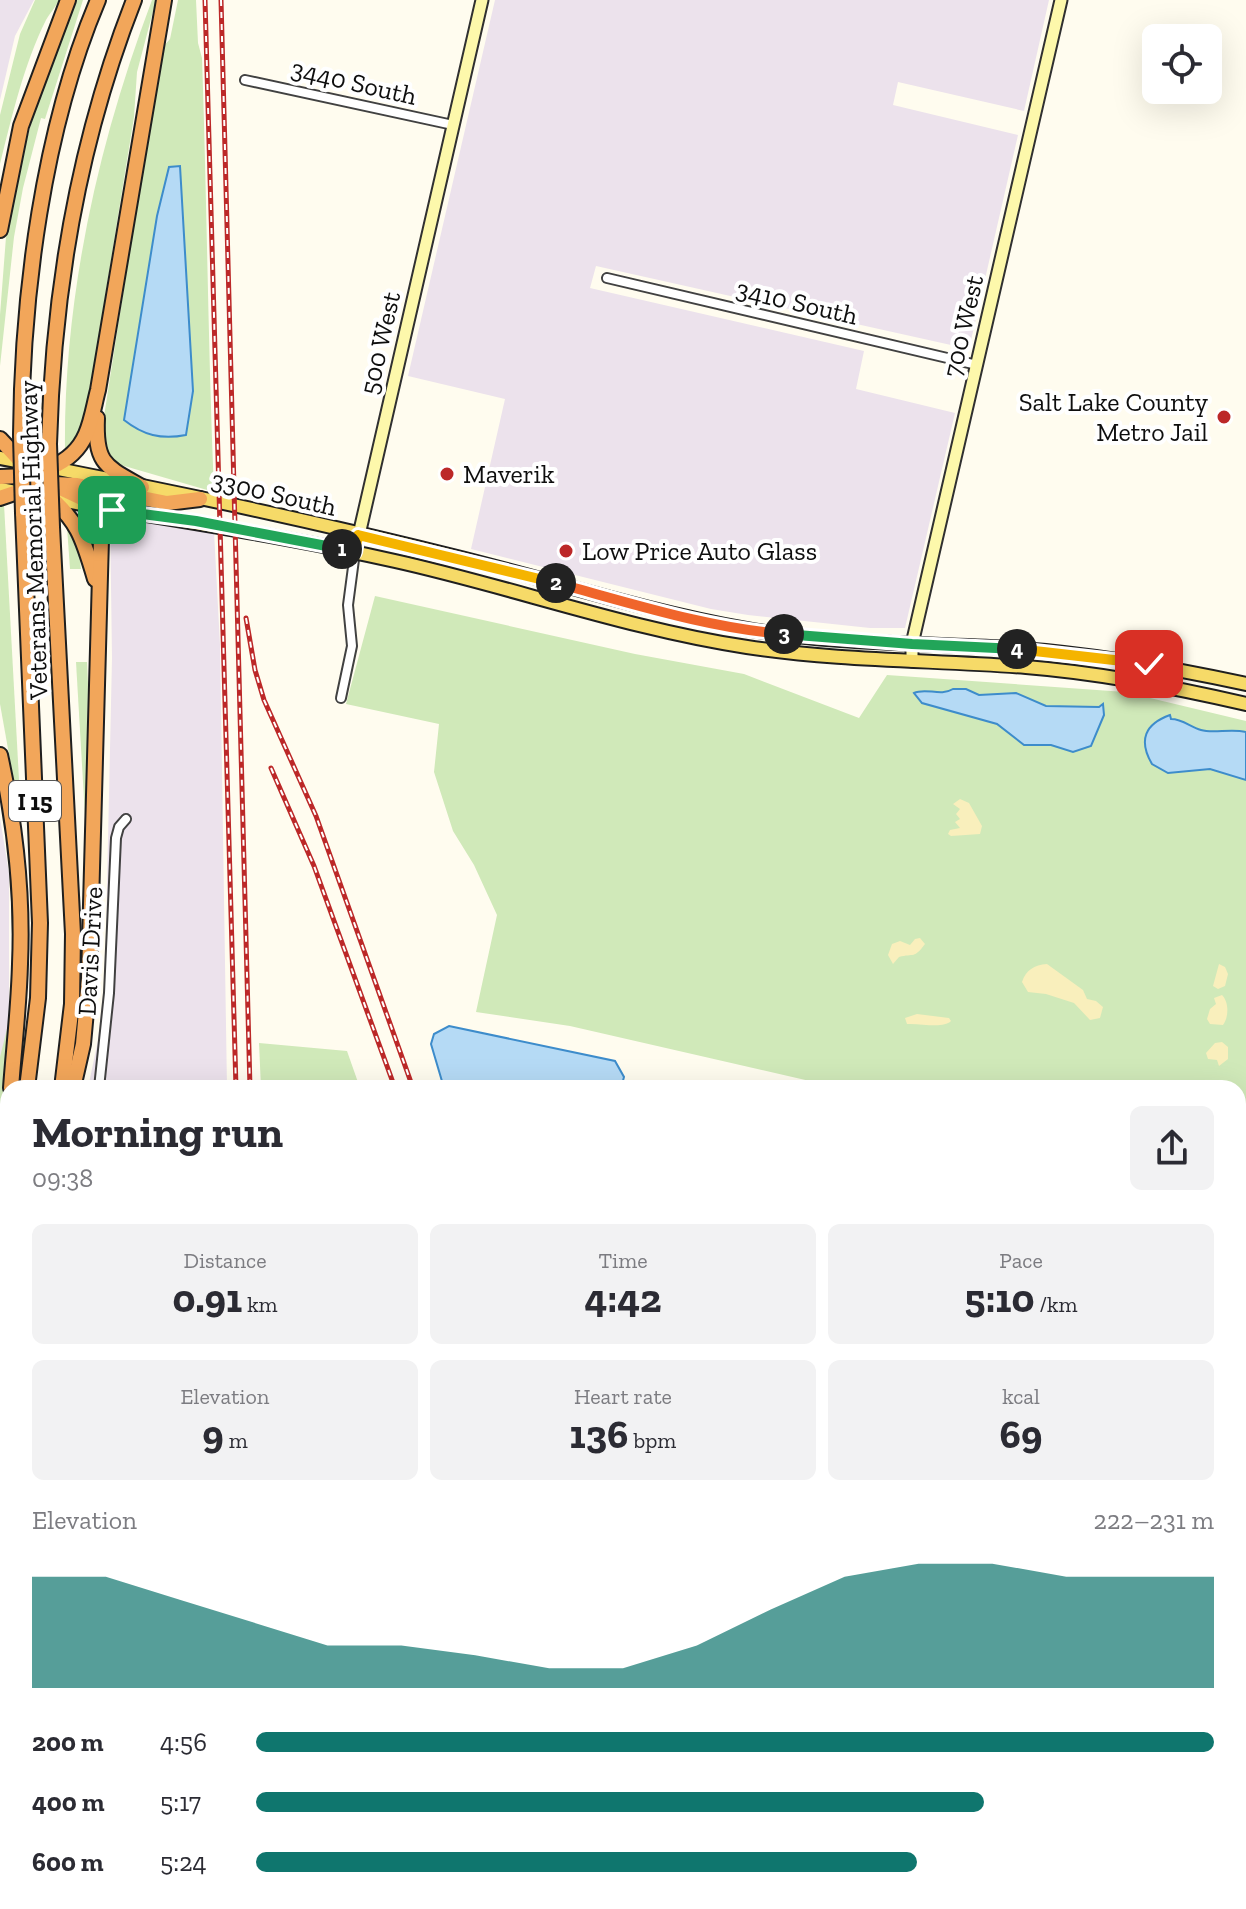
<!DOCTYPE html>
<html lang="en">
<head>
<meta charset="utf-8">
<style>
  :root { --surface:#fff; --page:#f2f2f3; --text:#2b2b33; --muted:#7c7c81; --accent:#0f766e }
  body { margin:0; font-family:"Zilla Slab",serif; background:var(--page); color:var(--text); height:100vh; display:flex; flex-direction:column; font-size:30px; white-space:nowrap }
  * { box-sizing:border-box; margin:0 }
  p { font-size:26px; color:var(--muted) }
  .icon { flex:none; width:44px; height:44px; fill:none; stroke:currentColor; stroke-width:2; stroke-linecap:round; stroke-linejoin:round }
  .map { position:relative; flex:1; overflow:hidden }
  .details { position:absolute; left:0px; top:1080px; width:1246px; height:830px; display:flex; flex-direction:column; background:var(--surface); border-radius:24px 24px 0 0; box-shadow:0 8px 32px #0002 }
  .details>* { flex:none }
  .controls { position:absolute; left:1142px; top:24px; display:grid; gap:16px }
  .controls a { display:grid; place-items:center; width:80px; height:80px; border-radius:12px; background:var(--surface); box-shadow:0 8px 32px #0002; font-size:40px }
  .pin { position:absolute; display:grid; place-items:center; width:68px; height:68px; color:#fff; margin:-34px; border-radius:16px; box-shadow:0 4px 12px #0006 }
  .km { position:absolute; width:40px; height:40px; margin:-20px; border-radius:50%; background:#222; color:#fff; font-size:22px; line-height:40px; text-align:center }
  .round { display:grid; place-items:center; flex:none; width:84px; height:84px; border-radius:12px; background:var(--page) }
  .head { display:flex; align-items:center; justify-content:space-between; height:136px; padding:0 32px }
  h1 { font-size:44px; font-weight:800; line-height:60px }
  .metrics { display:grid; grid-template-columns:repeat(3,1fr); gap:12px; height:136px; padding:8px 32px }
  .metrics div { display:grid; align-content:center; border-radius:12px; background:var(--page); text-align:center }
  .metrics b { font-size:40px; font-weight:800 }
  .metrics small { font-size:22px; font-weight:400 }
  .metrics p { font-size:22px }
  .chart { height:224px; padding:16px 32px }
  .chart p { display:flex; justify-content:space-between }
  .chart svg { width:100%; height:144px; margin-top:8px; fill:var(--accent); opacity:.7 }
  ul { padding:0 32px; list-style:none; font-size:26px }
  li { display:grid; grid-template-columns:128px 96px 1fr; align-items:center; height:60px }
  li i { height:20px; border-radius:10px; background:var(--accent) }
  .map>svg:first-child { display:block }
</style>
</head>
<body>
<div class="map">
<svg width="1246" height="1909" viewBox="0 0 1246 1909">
  <rect width="100%" height="100%" fill="#fffcef"/>
  <g fill="#ece2ec">
    <path d="M0,0H34L15,36L0,100Z"/>
    <path d="M495,0H1049L1024,111L898,82L893,105L1018,135L969,349L596,266L590,288L864,351L856,389L955,413L905,628H870L748,615L711,609L471,549L505,399L408,376Z"/>
    <path d="M110,514L214,531L220,645L227,1088H88L98,1040L105,977L112,658Z"/>
    <path d="M0,818L9,873V1032L0,1081Z"/>
    <path d="M8,1486V1902H249V1909H0V1526Z"/>
    <path d="M1246,1773V1909H685L683,1902H1238V1807Z"/>
  </g>
  <g fill="#d0e9b9">
    <path d="M35,0H59C55,8 50,13 46,20C24,64 12,116 0,164V115L20,34Z"/>
    <path d="M76,0H83L45,119L41,118L23,188L14,237L0,366V315L6,237L15,182L40,92Z"/>
    <path d="M152,0H156L137,72L134,117L86,415L78,438L65,453C63,299 98,143 152,0Z"/>
    <path d="M178,0H196L198,43L202,58C207,203 208,348 214,492L114,463L104,450L103,423L161,49L170,39Z"/>
    <path d="M4,504L20,798L17,799L0,704V506Z"/>
    <path d="M67,527L78,546L81,569H70Z"/>
    <path d="M375,596L635,654L744,674L859,718L887,675L1125,692L1246,721V1476L1238,1474V1088H840L570,1026L476,1012L497,915L474,865L453,831L434,772L439,724L346,704Z"/>
    <path d="M76,662H87L88,684L86,833Z"/>
    <path d="M11,1013L0,1123V1057Z"/>
    <path d="M259,1043L347,1051L360,1088H261Z"/>
    <path d="M279,1902H344L342,1909H279Z"/>
  </g>
  <g fill="#f9efbc">
    <path d="M960,799L969,803L982,826L980,834L951,836L948,834L950,830L960,828L955,822L960,819L956,814L960,809L953,804Z"/>
    <path d="M920,938L925,944C914,959 914,953 899,957L893,964L888,955L892,944L900,941L910,945L915,939Z"/>
    <path d="M1047,964L1083,990L1087,999L1096,1001L1103,1007L1100,1018L1090,1020L1074,1003L1046,994L1028,992L1022,982C1026,970 1034,965 1047,964Z"/>
    <path d="M1219,964L1225,967L1228,974L1225,986L1218,989L1213,986Z"/>
    <path d="M1222,995C1229,1002 1229,1017 1223,1025L1210,1024L1207,1019L1210,1009L1216,1004L1214,998Z"/>
    <path d="M917,1014L949,1018L951,1021C943,1029 921,1023 907,1024L905,1018Z"/>
    <path d="M1222,1042L1228,1047V1059L1219,1066L1217,1060L1208,1059L1206,1053L1215,1043Z"/>
  </g>
  <g fill="#b5daf5" stroke="#3d8ccb" stroke-width="2">
    <path d="M180,166L193,391L186,435C161,440 143,435 124,420L157,216L169,167Z"/>
    <path d="M953,689H966L979,695L1016,693L1046,706L1099,707L1103,704L1104,715L1091,746L1073,752L1051,745H1024L997,724L922,703L914,693C926,687 940,697 953,689Z"/>
    <path d="M1170,715L1171,719C1183,719 1190,727 1201,730C1214,734 1230,728 1246,732V780L1210,769L1168,773L1152,764C1138,740 1145,724 1170,715Z"/>
    <path d="M449,1026L615,1061L624,1077L621,1088H444L431,1044L434,1034Z"/>
  </g>
  <g fill="none" stroke-linecap="round" stroke-linejoin="round">
    <path stroke="#b5daf5" stroke-width="14" d="M1238,1883L1246,1886"/>
    <defs>
      <g id="street">
        <path d="M245,80L453,125"/>
        <path d="M607,278L977,365"/>
        <path d="M341,698L352,646L348,605L355,552"/>
        <path d="M99,1088L109,993L116,838L119,827L126,819"/>
        <path d="M1238,1188L1246,1189"/>
        <path d="M1238,1490L1246,1491"/>
        <path d="M0,1603L8,1561"/>
        <path d="M0,1704L8,1706"/>
        <path d="M188,1909L190,1902"/>
      </g>
      <g id="secondary">
        <path d="M355,552L482,0"/>
        <path d="M912,661V644L1061,0"/>
        <path d="M1238,1751L1246,1716"/>
        <path d="M1201,1909L1203,1902"/>
      </g>
      <g id="primary">
        <path d="M0,458C154,487 309,520 461,558C556,582 650,612 746,629C832,644 920,643 1007,648C1088,653 1167,667 1246,684"/>
        <path d="M0,489C131,515 264,531 395,561C512,587 628,629 747,647C839,661 933,660 1026,667C1101,673 1173,687 1246,704"/>
      </g>
      <g id="highway">
        <path d="M0,230L21,126L68,0"/>
        <path d="M97,418C95,464 105,466 142,487"/>
        <path d="M21,435C22,295 43,130 98,0"/>
        <path d="M0,439L27,468"/>
        <path d="M49,444C53,291 78,143 134,0"/>
        <path d="M0,477C33,477 72,467 86,434C92,420 94,405 98,390L164,0"/>
        <path d="M58,487L103,508"/>
        <path d="M44,492C78,520 83,538 95,579"/>
        <path d="M0,498L35,486L55,484L77,485L167,503L200,499"/>
        <path d="M23,513L40,923L38,998L27,1088"/>
        <path d="M52,527L73,934L72,1004L62,1088"/>
        <path d="M0,755C15,823 23,894 20,964C19,1005 14,1047 11,1088"/>
        <path d="M73,1088L83,1044L89,978L101,539L104,523L112,510"/>
        <path d="M0,1178L8,1115"/>
        <path d="M0,1220L8,1182"/>
        <path d="M0,1421L8,1383"/>
      </g>
    </defs>
    <use href="#street" stroke="#414141" stroke-width="12"/>
    <use href="#secondary" stroke="#303030" stroke-width="15"/>
    <use href="#primary" stroke="#1f1f1f" stroke-width="16"/>
    <use href="#highway" stroke="#1f1f1f" stroke-width="18"/>
    <use href="#street" stroke="#fff" stroke-width="8"/>
    <use href="#secondary" stroke="#fdf8ab" stroke-width="11"/>
    <use href="#primary" stroke="#f6da68" stroke-width="12"/>
    <use href="#highway" stroke="#f2a65a" stroke-width="14"/>
    <defs>
      <g id="rail">
        <path d="M205,0L236,1088"/>
        <path d="M221,0L250,1088"/>
        <path d="M246,618L255,670L264,700L316,816L413,1088"/>
        <path d="M271,768L314,866L395,1088"/>
        <path d="M257,1902L258,1909"/>
        <path d="M272,1902V1909"/>
        <path d="M661,1902V1909"/>
        <path d="M675,1902L676,1909"/>
        <path d="M64,1909L65,1902"/>
      </g>
    </defs>
    <use href="#rail" stroke="#bc2828" stroke-width="5"/>
    <use href="#rail" stroke="#fff" stroke-width="2" stroke-dasharray="6" stroke-linecap="butt"/>
    <defs>
      <g id="highway-bridge">
        <path d="M21,435L23,513"/>
        <path d="M49,444L52,527"/>
      </g>
    </defs>
    <use href="#highway-bridge" stroke="#1f1f1f" stroke-width="18" stroke-linecap="butt"/>
    <use href="#highway-bridge" stroke="#f2a65a" stroke-width="14"/>
  </g>
  <g fill="none" stroke-linecap="round" stroke-linejoin="round">
    <defs>
      <path id="split-1" d="M112,510L196,521L342,549"/>
      <path id="split-2" d="M342,549L355,552L358,535L556,583"/>
      <path id="split-3" d="M556,583C631,603 707,628 784,634"/>
      <path id="split-4" d="M784,634L912,644L1017,649"/>
      <path id="split-5" d="M1017,649L1149,664"/>
    </defs>
    <use href="#split-1" stroke="#fff" stroke-width="16"/>
    <use href="#split-2" stroke="#fff" stroke-width="16"/>
    <use href="#split-3" stroke="#fff" stroke-width="16"/>
    <use href="#split-4" stroke="#fff" stroke-width="16"/>
    <use href="#split-5" stroke="#fff" stroke-width="16"/>
    <use href="#split-1" stroke="#22a559" stroke-width="10"/>
    <use href="#split-2" stroke="#f5b400" stroke-width="10"/>
    <use href="#split-3" stroke="#f0652b" stroke-width="10"/>
    <use href="#split-4" stroke="#22a559" stroke-width="10"/>
    <use href="#split-5" stroke="#f5b400" stroke-width="10"/>
  </g>
  <g fill="#bc2828" stroke="#fff" stroke-width="3">
    <circle cx="1224" cy="417" r="8"/>
    <circle cx="447" cy="474" r="8"/>
    <circle cx="566" cy="551" r="8"/>
  </g>
  <g text-anchor="middle" dominant-baseline="central" stroke-width="8" stroke-linejoin="round" paint-order="stroke">
    <rect fill="#fff" stroke="#565656" stroke-width="2" x="9" y="781" width="52" height="40" rx="6"/>
    <g font-size="24" font-weight="bold" fill="#0e0e0e">
      <text x="35" y="801">I 15</text>
    </g>
    <g font-size="26" fill="#0e0e0e" stroke="#fff">
      <text transform="translate(354 82) rotate(13)">3440 South</text>
      <text transform="translate(797 302) rotate(13)">3410 South</text>
      <text transform="translate(963 326) rotate(-77)">700 West</text>
      <text transform="translate(380 343) rotate(-77)">500 West</text>
      <text transform="translate(274 493) rotate(13)">3300 South</text>
      <text transform="translate(33 540) rotate(-92)">Veterans Memorial Highway</text>
      <text transform="translate(90 951) rotate(-87)">Davis Drive</text>
    </g>
    <g font-size="26" fill="#0e0e0e" stroke="#fff" text-anchor="start">
      <text x="1208" y="402" text-anchor="end">Salt Lake County<tspan x="1208" dy="30">Metro Jail</tspan></text>
      <text x="463" y="474">Maverik</text>
      <text x="582" y="551">Low Price Auto Glass</text>
    </g>
  </g>
</svg>
<div class="controls">
<a><svg class="icon" aria-label="locate" viewBox="0 0 24 24"><circle cx="12" cy="12" r="6"/><path d="M12 2v4M12 18v4M2 12h4M18 12h4"/></svg></a>
</div>
<div class="pin" style="left:112px;top:510px;background:#1e9e55"><svg class="icon" aria-label="arrive" viewBox="0 0 24 24"><path d="M6 21V4h12l-3 4 3 4H6"/></svg></div>
<div class="pin" style="left:1149px;top:664px;background:#d93025"><svg class="icon" aria-label="check" viewBox="0 0 24 24"><path d="M5 12l5 5 9-10"/></svg></div>
<b class="km" style="left:342px;top:549px">1</b>
<b class="km" style="left:556px;top:583px">2</b>
<b class="km" style="left:784px;top:634px">3</b>
<b class="km" style="left:1017px;top:649px">4</b>
<section class="details">
<div class="head"><div><h1>Morning run</h1><p>09:38</p></div><a class="round"><svg class="icon" aria-label="share" viewBox="0 0 24 24"><path d="M12 15V3M7 8l5-5 5 5M5 13v7h14v-7"/></svg></a></div>
<div class="metrics">
<div><p>Distance</p><b>0.91<small> km</small></b></div>
<div><p>Time</p><b>4:42</b></div>
<div><p>Pace</p><b>5:10<small> /km</small></b></div>
</div>
<div class="metrics">
<div><p>Elevation</p><b>9<small> m</small></b></div>
<div><p>Heart rate</p><b>136<small> bpm</small></b></div>
<div><p>kcal</p><b>69</b></div>
</div>
<div class="chart"><p><span>Elevation</span>222–231 m</p>
<svg viewBox="0 0 160 44" preserveAspectRatio="none"><path d="M0 44V10L10 10L20 17L30 24L40 31L50 31L60 34L70 38L80 38L90 31L100 20L110 10L120 6L130 6L140 10L150 10L160 10V44z"/></svg>
</div>
<ul>
<li><b>200 m</b>4:56<i style="width:100%"></i></li>
<li><b>400 m</b>5:17<i style="width:76%"></i></li>
<li><b>600 m</b>5:24<i style="width:69%"></i></li>
</ul>
</section>
</div>
</body>
</html>
